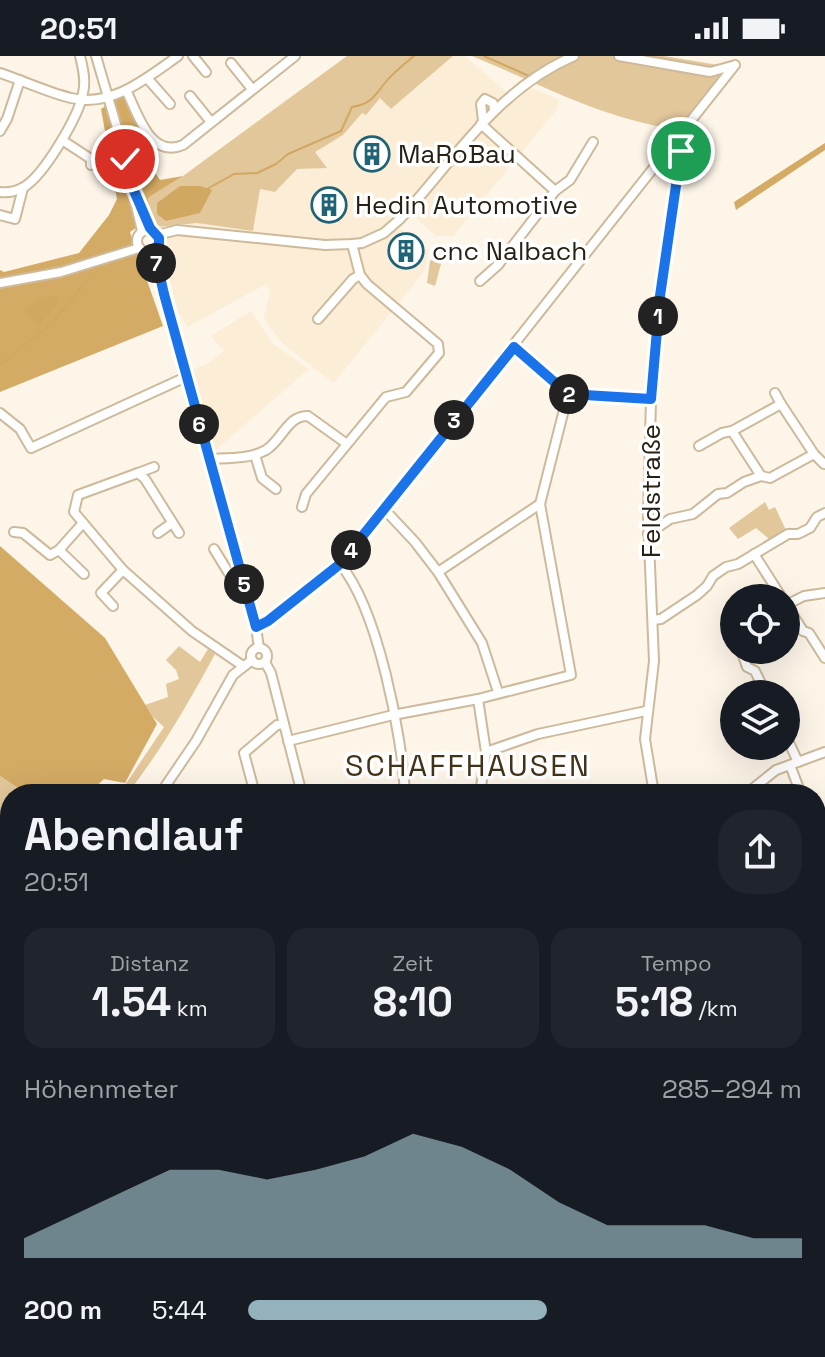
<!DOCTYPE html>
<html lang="de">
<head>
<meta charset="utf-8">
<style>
  :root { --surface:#171b24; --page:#20242c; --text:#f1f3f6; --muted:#9ea1a6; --accent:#93b2bc }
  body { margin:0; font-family:"Space Grotesk",sans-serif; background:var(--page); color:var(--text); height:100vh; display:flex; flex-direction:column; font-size:30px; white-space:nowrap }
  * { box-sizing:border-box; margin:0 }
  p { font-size:26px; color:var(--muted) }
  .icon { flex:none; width:44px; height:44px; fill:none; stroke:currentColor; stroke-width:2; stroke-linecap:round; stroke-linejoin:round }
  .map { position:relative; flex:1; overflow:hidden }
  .side { position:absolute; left:0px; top:728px; width:826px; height:574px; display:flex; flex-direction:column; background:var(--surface); border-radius:32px 32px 0 0; box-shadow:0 8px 32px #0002 }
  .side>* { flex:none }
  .tools { position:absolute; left:720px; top:528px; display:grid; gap:16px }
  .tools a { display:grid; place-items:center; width:80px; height:80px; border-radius:50%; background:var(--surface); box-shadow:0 8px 32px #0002; font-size:40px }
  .pin { position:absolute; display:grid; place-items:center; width:68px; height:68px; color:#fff; margin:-34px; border:4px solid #fff; border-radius:50%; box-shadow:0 2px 8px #0007 }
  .km { position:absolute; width:40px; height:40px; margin:-20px; border-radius:50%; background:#222; color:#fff; font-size:22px; line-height:40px; text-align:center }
  .round { display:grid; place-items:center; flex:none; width:84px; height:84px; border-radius:32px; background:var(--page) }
  .head { display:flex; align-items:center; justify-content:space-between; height:136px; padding:0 24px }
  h1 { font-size:44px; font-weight:600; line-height:60px }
  .figures { display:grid; grid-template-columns:repeat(3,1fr); gap:12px; height:136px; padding:8px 24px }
  .figures div { display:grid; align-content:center; border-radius:20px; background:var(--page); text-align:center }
  .figures b { font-size:40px; font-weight:600 }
  .figures small { font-size:22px; font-weight:400 }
  .figures p { font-size:22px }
  .chart { height:224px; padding:16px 24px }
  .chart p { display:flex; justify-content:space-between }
  .chart svg { width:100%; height:144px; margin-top:8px; fill:var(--accent); opacity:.7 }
  ul { padding:0 24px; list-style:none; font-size:26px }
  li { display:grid; grid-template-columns:128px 96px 1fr; align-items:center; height:60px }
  li i { height:20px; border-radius:10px; background:var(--accent) }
  .status { display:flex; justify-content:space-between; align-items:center; height:56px; padding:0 40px; background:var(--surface); direction:ltr }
  .status svg { height:22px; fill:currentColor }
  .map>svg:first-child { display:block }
</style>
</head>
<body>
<div class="status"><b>20:51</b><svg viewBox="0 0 49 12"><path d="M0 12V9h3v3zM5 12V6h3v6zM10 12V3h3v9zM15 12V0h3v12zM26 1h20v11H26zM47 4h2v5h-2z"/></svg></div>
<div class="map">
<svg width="825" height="1301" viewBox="0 0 825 1301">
  <rect width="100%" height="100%" fill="#fdf5e8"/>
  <g fill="#fcedd6">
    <path d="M453,0H465L515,44L532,32L559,44L558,52L453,180H436L404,152L392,166L428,195L425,214L334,327L283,288L268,269L264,261L270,236L266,228L187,271L177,253L167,212L166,200L170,193L159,195L157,171L197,167L253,175L260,133L275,136L297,113L326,111L314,96L343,79L362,57L367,58L380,42L392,53Z"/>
    <path d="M251,255L273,288L309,313L213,396L192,314L209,307L224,295L211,280Z"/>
    <path d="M93,1292H167L156,1301H101Z"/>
  </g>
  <g fill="#e2c79b">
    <path d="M347,0H453L391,53L380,42L366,59L362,57L343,79L315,96L327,112L297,113L275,136L260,133L253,175L197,167L157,171L149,163L148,142L183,120Z"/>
    <path d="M472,0H664L736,12L689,74C614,69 541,28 472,0Z"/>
    <path d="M440,198L441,208L435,230L427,227L430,205Z"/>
    <path d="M765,446L769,454L775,451L786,474L769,483L756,472L738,483L729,472Z"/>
    <path d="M179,590L200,606L208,593L215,598C189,646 161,695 127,738H119L164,671L153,661L145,649L168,641L166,628L179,623L176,614L166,604Z"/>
    <path d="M0,720L27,738H10V837L0,846Z"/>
    <path d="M825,933V1050L816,1041V939Z"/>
    <path d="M825,1107V1202L816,1189V1116Z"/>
    <path d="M403,1292H452L454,1301H406Z"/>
  </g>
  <g fill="#d4ab65">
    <path d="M124,37L153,93L147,105L160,124L183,120L148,142L149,163L130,176L163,270L0,336V214L4,216L79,197L109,159L117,143L101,53Z"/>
    <path d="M825,87V94L736,154L734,146Z"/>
    <path d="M0,490L105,582L157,668L125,727L104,723L88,738H27L0,720Z"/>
    <path d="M371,1292H403L406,1301H372Z"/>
  </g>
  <g fill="#d1a862">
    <path d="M180,130H200L212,134L200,157L166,165L157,158V147Z"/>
    <path d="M60,240L56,250L40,268L24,254L42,241Z"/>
  </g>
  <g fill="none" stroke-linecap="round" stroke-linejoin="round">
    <g stroke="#d1a862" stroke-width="2">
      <path d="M484,0L529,20"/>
      <path d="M207,133L234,118L257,117L276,108L288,98L341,75L352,51C370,48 373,42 384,28C392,18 404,8 414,0"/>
      <path d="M0,309L53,266L89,222"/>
    </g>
    <defs>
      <g id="minor">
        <path d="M96,0L120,82L142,175"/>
        <path d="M193,0L206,16"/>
        <path d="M619,0L710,16L732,10"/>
        <path d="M231,7L252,33"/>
        <path d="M0,17C24,25 47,36 71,42C112,52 148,21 178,0"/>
        <path d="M147,22L170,48"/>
        <path d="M126,34C138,58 150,103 183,89L295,0"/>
        <path d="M190,40L211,66"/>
        <path d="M483,64L481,48L485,43L493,47L494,53"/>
        <path d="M0,75L7,63L20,24"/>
        <path d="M62,84L91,103V109"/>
        <path d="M555,135L570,124L593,86"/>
        <path d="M0,136C8,137 17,135 24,131C44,119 79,60 83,37C86,25 83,12 80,0"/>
        <path d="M140,149L151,174"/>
        <path d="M0,159L15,163L23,132"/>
        <circle cx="148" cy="185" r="11"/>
        <path d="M157,179L177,174L325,189L352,188L362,187L384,177L400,163C455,103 497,33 574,0"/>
        <path d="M154,194L186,321L256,571L259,592"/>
        <path d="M480,225L498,209L555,135L481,68"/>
        <path d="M0,227L61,216L139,192"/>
        <path d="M318,263L353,223L360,219"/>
        <path d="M514,291L568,338L651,343"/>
        <path d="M775,337L781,348"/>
        <path d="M0,357L20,373L31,392L186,321"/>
        <path d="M699,390L722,377L732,375L781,348L814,398L824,408"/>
        <path d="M255,399L262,422L276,433"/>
        <path d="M210,403C228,402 250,403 266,394C282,384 288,359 308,360L347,388"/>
        <path d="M138,417L154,411"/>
        <path d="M761,420L770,422L814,398"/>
        <path d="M302,451L306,438L386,341L406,336L439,297L438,288L367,228L360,219L352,188"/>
        <path d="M383,452L415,486L438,516L482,587L498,636"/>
        <path d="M14,476L23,477L50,499L59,494L83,467"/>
        <path d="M158,477L172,467"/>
        <path d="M179,477L145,423L138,417L78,439L74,456L123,514L192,575L243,610"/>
        <path d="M648,478L670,463L693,458L718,438L727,437L744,426L761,420L732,375"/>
        <path d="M214,493L233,524L243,525"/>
        <path d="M59,494L84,518"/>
        <path d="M754,498L782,542"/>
        <path d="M340,508C378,553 402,679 405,738"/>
        <path d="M438,516L540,448"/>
        <path d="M786,548L803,575L809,577L825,602"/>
        <path d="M786,549L804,540L825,537"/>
        <path d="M113,550L101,537L123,514"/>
        <path d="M653,564L661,563L697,539L707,530L713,520L726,511L738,508L788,478H798L810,472L817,461L825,457"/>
        <path d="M256,571L268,565L340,508L735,9"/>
        <circle cx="259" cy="600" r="8"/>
        <path d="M741,594L747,611L755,615L766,638"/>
        <path d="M265,606L271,617L302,738"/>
        <path d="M478,643L486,696L480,738"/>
        <path d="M786,680L798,706"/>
        <path d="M288,685L393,659L478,643L571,619L540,448L568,338"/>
        <path d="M486,696L538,678L646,655"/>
        <path d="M790,709L801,738"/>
        <path d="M160,738L196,685L233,619L252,604"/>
        <path d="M255,738L244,697L277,669L284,668"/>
        <path d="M654,738L645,683L654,605L648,462L651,343L660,240L681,95L675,87"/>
        <path d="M746,738L776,714L825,696"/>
        <path d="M816,776L825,796"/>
        <path d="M816,822L825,815"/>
        <path d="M0,856L10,868"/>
        <path d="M816,899L825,893"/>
        <path d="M0,918L10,909"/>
        <path d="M0,932L10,946"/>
        <path d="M0,1027L10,1042"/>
        <path d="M0,1103L10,1101"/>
        <path d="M0,1252L10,1248"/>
        <path d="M0,1284L11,1301"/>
        <path d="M816,1287L825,1289"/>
        <path d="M215,1292L217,1301"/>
        <path d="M457,1292L459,1301"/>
        <path d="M637,1292L641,1301"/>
        <path d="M685,1292L690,1301"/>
        <path d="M164,1301L175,1292"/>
        <path d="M792,1301L793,1292"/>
      </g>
    </defs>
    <use href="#minor" stroke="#cdba9b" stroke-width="12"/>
    <use href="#minor" stroke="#fff" stroke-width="8"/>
  </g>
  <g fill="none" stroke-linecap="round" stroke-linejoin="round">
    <defs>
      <path id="route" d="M125,103L132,130L150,172L159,182V188L154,194L164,238L256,571L268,565L340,508L514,291L568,338L651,343L660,240L681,95"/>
    </defs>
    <use href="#route" stroke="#fff" stroke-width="16"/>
    <use href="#route" stroke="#1a73e8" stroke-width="10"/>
  </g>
  <defs>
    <symbol id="building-ring" viewBox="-11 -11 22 22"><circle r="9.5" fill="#fff" stroke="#206376" stroke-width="1.5"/><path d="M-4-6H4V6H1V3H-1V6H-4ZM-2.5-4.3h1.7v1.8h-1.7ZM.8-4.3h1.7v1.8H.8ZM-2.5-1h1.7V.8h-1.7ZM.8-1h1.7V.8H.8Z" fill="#206376"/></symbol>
  </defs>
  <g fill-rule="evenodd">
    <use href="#building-ring" x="352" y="78" width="40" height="40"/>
    <use href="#building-ring" x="309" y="129" width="40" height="40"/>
    <use href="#building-ring" x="386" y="175" width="40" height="40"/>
  </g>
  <g text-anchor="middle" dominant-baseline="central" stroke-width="7" stroke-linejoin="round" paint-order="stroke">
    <g font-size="26" fill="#282014" stroke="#fff" text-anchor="start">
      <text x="398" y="98">MaRoBau</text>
      <text x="355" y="149">Hedin Automotive</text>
      <text x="432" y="195">cnc Nalbach</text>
    </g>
    <g font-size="26" fill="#282014" stroke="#fff">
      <text transform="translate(651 435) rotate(-90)">Feldstraße</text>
    </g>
    <g font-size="30" letter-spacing="2" fill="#433318" stroke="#fff">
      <text x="468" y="709">SCHAFFHAUSEN</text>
    </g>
  </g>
</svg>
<div class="tools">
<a><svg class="icon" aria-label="locate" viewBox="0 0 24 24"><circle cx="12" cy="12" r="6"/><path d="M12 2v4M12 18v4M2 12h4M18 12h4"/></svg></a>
<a><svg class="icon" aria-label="layers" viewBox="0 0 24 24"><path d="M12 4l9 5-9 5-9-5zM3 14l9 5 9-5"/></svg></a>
</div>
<div class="pin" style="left:681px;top:95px;background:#1e9e55"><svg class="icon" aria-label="arrive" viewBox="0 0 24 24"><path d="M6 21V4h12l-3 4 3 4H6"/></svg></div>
<div class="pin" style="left:125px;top:103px;background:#d93025"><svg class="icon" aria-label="check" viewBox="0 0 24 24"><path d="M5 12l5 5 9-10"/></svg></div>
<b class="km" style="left:658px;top:260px">1</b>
<b class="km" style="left:569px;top:338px">2</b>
<b class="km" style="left:454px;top:364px">3</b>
<b class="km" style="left:351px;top:494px">4</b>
<b class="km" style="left:244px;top:528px">5</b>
<b class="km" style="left:199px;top:368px">6</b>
<b class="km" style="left:156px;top:207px">7</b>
<section class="side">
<div class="head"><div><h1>Abendlauf</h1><p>20:51</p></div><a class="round"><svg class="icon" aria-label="share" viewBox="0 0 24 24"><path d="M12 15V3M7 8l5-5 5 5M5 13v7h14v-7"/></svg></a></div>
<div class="figures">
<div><p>Distanz</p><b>1.54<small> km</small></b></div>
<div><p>Zeit</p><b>8:10</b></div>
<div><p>Tempo</p><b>5:18<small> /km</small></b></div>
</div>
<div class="chart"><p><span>Höhenmeter</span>285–294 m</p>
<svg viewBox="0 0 160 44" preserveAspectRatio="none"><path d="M0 44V38L10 31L20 24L30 17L40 17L50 20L60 17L70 13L80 6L90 10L100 17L110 27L120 34L130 34L140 34L150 38L160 38V44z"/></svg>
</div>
<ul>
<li><b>200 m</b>5:44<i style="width:54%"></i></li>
</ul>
</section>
</div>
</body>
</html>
